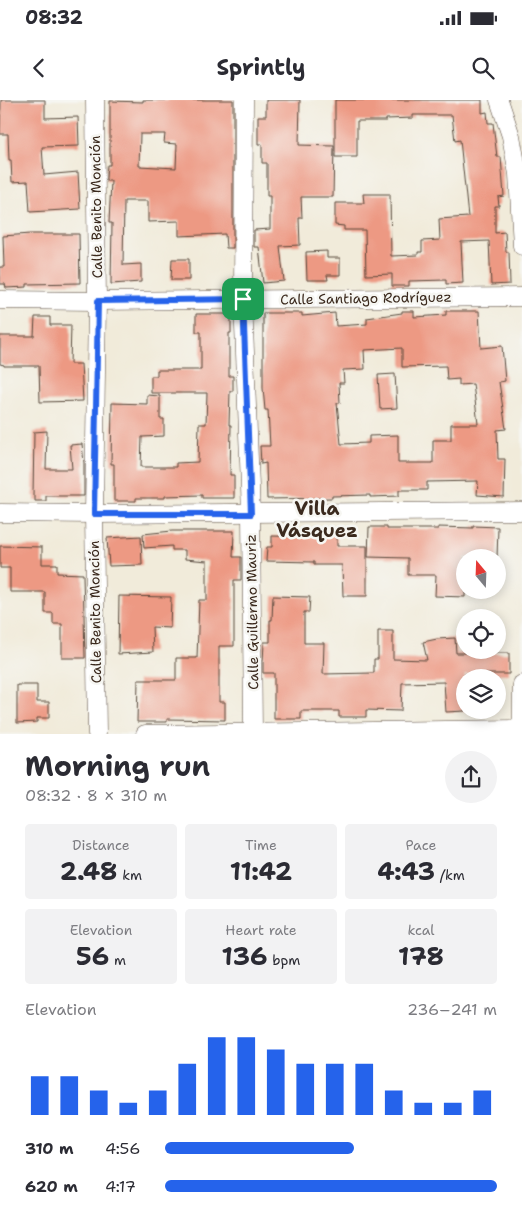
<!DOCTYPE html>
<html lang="en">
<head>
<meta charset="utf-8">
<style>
  :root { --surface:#fff; --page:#f2f2f3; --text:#2b2b33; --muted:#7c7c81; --accent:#2563eb }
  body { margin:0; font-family:"Shantell Sans",sans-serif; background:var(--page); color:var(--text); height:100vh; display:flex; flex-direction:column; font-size:19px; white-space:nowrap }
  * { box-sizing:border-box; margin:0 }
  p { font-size:16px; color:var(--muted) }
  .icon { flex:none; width:28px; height:28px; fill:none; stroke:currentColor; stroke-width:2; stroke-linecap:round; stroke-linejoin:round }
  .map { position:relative; height:634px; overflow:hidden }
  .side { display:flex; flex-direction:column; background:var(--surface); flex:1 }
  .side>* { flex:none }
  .needle { width:32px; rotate:341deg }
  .fabs { position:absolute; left:456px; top:449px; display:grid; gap:10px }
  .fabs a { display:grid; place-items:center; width:50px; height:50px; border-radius:50%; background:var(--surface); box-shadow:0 2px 12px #0003; font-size:25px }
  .pin { position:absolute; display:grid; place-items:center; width:42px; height:42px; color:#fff; margin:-21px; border-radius:10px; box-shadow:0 2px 8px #0006 }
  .round { display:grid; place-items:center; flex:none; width:52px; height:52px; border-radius:26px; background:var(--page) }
  .summary { display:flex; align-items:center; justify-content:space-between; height:85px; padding:0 25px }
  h1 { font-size:28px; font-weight:700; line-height:38px }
  .metrics { display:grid; grid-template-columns:repeat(3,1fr); gap:8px; height:85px; padding:5px 25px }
  .metrics div { display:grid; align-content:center; border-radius:5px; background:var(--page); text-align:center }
  .metrics b { font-size:25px; font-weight:700 }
  .metrics small { font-size:14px; font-weight:400 }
  .metrics p { font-size:14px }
  .chart { height:140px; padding:10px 25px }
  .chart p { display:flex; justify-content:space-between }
  .chart svg { width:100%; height:90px; margin-top:5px; stroke:var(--accent); stroke-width:6 }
  ul { padding:0 25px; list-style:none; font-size:16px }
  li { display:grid; grid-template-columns:80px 60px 1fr; align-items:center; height:38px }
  li i { height:12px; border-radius:6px; background:var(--accent) }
  .status { display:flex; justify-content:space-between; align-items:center; height:35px; padding:0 25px; background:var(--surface); direction:ltr }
  .status svg { height:14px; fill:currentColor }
  header { display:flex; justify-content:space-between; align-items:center; height:65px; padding:0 25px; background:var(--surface); font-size:22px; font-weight:700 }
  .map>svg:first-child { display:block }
</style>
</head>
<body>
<div class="status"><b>08:32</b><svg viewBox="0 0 49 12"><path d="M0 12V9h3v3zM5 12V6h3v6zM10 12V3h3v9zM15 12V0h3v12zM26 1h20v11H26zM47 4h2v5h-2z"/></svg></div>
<header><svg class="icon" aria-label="back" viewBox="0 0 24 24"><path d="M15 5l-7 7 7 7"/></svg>Sprintly<svg class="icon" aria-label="search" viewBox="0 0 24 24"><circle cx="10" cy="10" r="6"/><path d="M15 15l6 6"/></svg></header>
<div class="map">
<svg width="522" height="634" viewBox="0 0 522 634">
  <rect width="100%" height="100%" fill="#f6f6f2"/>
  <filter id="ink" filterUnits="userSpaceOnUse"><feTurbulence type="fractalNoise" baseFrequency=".02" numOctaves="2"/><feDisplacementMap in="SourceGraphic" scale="10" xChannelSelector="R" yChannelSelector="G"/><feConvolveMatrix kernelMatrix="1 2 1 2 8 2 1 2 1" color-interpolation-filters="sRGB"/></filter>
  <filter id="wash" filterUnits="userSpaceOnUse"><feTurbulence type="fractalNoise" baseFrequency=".0096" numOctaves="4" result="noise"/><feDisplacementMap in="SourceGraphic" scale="20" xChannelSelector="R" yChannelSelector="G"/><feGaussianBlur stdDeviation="1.12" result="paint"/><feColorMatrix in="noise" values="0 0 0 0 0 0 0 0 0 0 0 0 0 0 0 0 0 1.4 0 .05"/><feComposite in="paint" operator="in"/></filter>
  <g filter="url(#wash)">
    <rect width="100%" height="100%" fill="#f1ebda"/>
    <g id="blocks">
      <g fill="#ed9983" fill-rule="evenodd">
        <path d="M1,0H45V18L78,17L79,46L42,47L44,75L78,72L80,109L30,112L28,81L12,82L11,60H9L8,34H0Z"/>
        <path d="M143,0H233V148H226L225,134L179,136V121L148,122V101H124L123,165L141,164V182L111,184L112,123H109L111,81H106V78L107,65H110V1L143,2ZM140,34H165L164,43L177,44L176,68L139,66Z"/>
        <path d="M266,0H300L299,45L334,46L333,97H301L302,118H299L300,145L280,146L284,181L263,183L259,147H254V130L270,129V96H267V63H262V44H258V16H266Z"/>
        <path d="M335,0H482V13L487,12L488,23H493L497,57H501L504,96L498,97L499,106H495V133L505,132L506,152H509L510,184L491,185L489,141L461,142L463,183L446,184V180L409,181V186H392V174L366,175L365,130H344V126L335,125V103H364L363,94H390L391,156L418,155V152H422V141L440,140L439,119L468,117L460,40L455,41L452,15H413V18L386,19V21H357V57H335Z"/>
        <path d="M30,134H79L80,183L27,184V187L6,188L5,184H0V167H4L3,136Z"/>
        <path d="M327,151V158H340V175H327L328,180H307L306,152Z"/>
        <path d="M172,159H189V180H171Z"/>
        <path d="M402,211H414V217L446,215V211H479L481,248L502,246L505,281L499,282L506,329L497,330L498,359H505L504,397L477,395L478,381L427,382V390H399V396L370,397V395L332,396V398L267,399L266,363L261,364L260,346H270L268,310H265L263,288V213H302V216L335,213L336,226L367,224V218L402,213ZM402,248V267L446,266L447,280L459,279V285L473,284L478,324H451V340H433V363H398V335L369,336V343L341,344L337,303H340L339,283H344L343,270L365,269L364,250Z"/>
        <path d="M196,214H231V233H229V276H233V291H230L229,325H231L230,375H234V398H202V395L165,396V398H136V401H114V364H111L112,303L147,304V295L160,296V319H164V336L142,337L141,367H176V363L198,362L199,324H206L207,293H151V276H157V270H201V232H196Z"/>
        <path d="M35,217H50V225H71L70,264H81L83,301L40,302L39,266H4V265L0,264V236H34Z"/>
        <path d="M395,274L397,308L380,309L378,275Z"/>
        <path d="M47,331L46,369H72L70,345L82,344L84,363V396H46V401H35V396H33L34,332Z"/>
        <path d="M473,426L498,427L497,458H465V497L435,496L436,475H408V458L368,457L369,427H387V429H438V427L473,428Z"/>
        <path d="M172,431H234L233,457H241V480H234V546H219V602H225V620L167,619V622H137L138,580H176V558H197L199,500H207V461L185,459V450H172V446L144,448L143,434Z"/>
        <path d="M313,433H337V446H367V496H343L342,465H314V462L266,461L267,447H272V436L313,437Z"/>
        <path d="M141,436L142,465L109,466L107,438Z"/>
        <path d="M0,446L42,447V464H57V473L83,474L85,558H62V524H53V513H45V492H10V468H0Z"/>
        <path d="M119,496L171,497L170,528L152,527L153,552L118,554Z"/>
        <path d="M273,496L310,497L309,512H304V543H324L323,574L374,573V559H378V531H393V559L427,560L423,542L437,539L455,538L456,553H509V574H465V611L446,612L444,582L402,583L401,611L366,610V617H339V611H301V619H274V573H263V563L264,542H270V520H272Z"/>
        <path d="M17,585H37V602H49V618H37V622L17,623Z"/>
      </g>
    </g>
  </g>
  <g filter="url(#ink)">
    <use href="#blocks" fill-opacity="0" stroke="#56473a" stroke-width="1"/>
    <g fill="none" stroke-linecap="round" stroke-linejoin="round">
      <defs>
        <g id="minor">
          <path d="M95,0L97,201L94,414L97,634"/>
          <path d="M244,0L243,199L251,414L253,634"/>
          <path d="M499,0L511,36L518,74L522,146"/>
          <path d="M0,200L97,201L522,197"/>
          <path d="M0,413L94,414L522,411"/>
          <path d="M145,634L522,629"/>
          <path d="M522,634V584"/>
        </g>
      </defs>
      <use href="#minor" stroke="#56473a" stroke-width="19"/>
      <use href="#minor" stroke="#fff" stroke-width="18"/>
    </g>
  </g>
  <g fill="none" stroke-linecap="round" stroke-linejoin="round" filter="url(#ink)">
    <defs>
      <path id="route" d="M243,199L251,414H94L98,201Z"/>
    </defs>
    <use href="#route" stroke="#fff" stroke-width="10"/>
    <use href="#route" stroke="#2563eb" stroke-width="6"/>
  </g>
  <g text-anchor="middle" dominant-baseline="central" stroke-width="5" stroke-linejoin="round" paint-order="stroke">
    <g font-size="14" fill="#3b2a1e" stroke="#f6f6f2">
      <text transform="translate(96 107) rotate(-91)">Calle Benito Monción</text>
      <text transform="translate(366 198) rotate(-1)">Calle Santiago Rodríguez</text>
      <text transform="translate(95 512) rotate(-91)">Calle Benito Monción</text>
      <text transform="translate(252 512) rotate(-91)">Calle Guillermo Mauriz</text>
    </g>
    <g font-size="19" font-weight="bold" fill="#3b2a1e" stroke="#f6f6f2">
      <text x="317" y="408">Villa<tspan x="317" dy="22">Vásquez</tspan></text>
    </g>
  </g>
</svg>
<div class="fabs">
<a><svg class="needle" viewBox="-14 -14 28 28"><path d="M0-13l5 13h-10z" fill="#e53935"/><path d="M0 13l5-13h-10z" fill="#7c7c81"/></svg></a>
<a><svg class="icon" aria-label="locate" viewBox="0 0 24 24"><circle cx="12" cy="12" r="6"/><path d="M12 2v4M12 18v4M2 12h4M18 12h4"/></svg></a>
<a><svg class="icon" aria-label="layers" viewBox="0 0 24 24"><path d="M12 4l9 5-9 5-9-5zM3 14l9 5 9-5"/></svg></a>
</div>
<div class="pin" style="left:243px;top:199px;background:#1e9e55"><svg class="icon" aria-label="arrive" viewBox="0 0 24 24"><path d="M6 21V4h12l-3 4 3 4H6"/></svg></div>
</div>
<section class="side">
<div class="summary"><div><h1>Morning run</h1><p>08:32 · 8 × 310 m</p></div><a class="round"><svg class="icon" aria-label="share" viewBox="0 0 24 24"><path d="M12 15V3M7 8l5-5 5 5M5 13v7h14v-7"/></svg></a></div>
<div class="metrics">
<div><p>Distance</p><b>2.48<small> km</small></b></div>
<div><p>Time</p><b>11:42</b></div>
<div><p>Pace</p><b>4:43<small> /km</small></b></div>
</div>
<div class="metrics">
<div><p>Elevation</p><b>56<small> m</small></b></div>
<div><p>Heart rate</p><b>136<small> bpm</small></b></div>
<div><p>kcal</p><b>178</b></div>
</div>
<div class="chart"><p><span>Elevation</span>236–241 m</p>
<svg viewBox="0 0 160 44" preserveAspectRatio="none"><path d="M5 44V25M15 44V25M25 44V32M35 44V38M45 44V32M55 44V19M65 44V6M75 44V6M85 44V12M95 44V19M105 44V19M115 44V19M125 44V32M135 44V38M145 44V38M155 44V32"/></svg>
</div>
<ul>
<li><b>310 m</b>4:56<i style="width:57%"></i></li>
<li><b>620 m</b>4:17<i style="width:100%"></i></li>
</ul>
</section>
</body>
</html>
